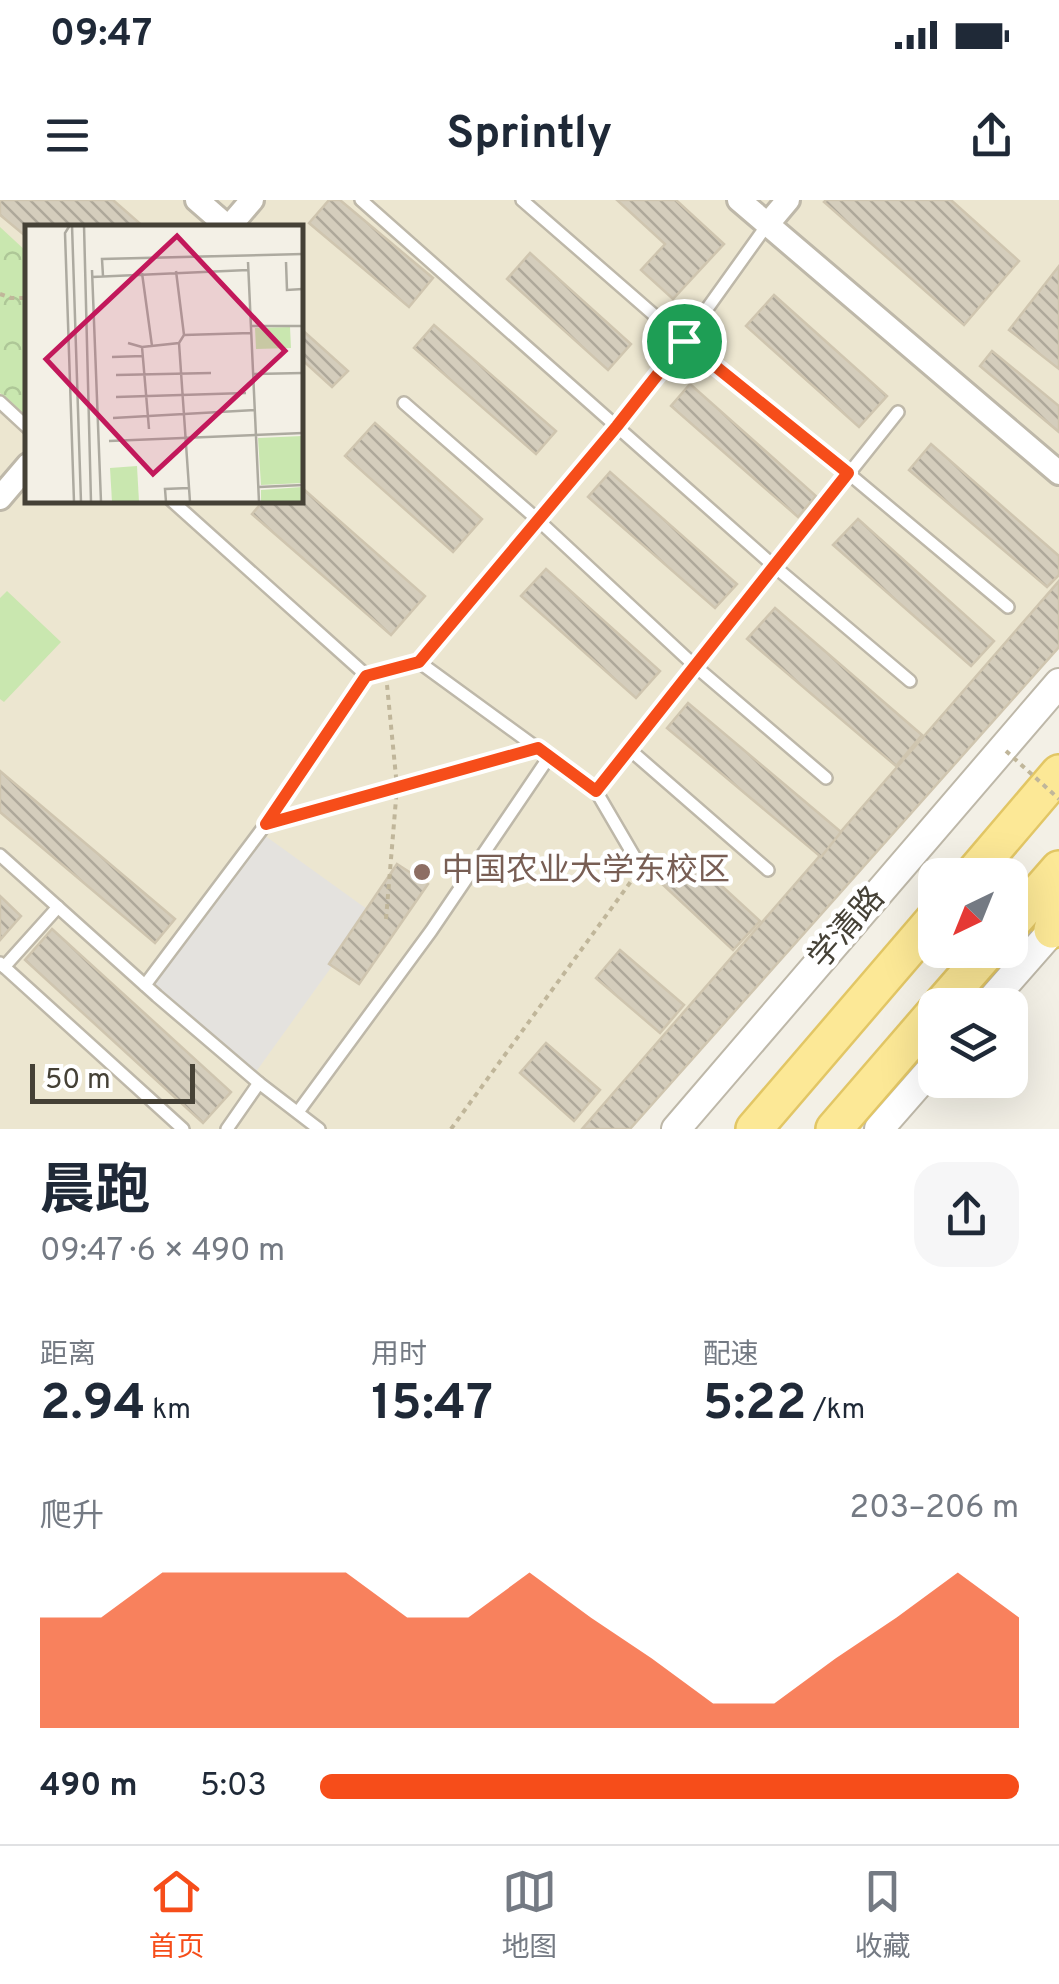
<!DOCTYPE html>
<html lang="zh">
<head>
<meta charset="utf-8">
<style>
  :root { --surface:#fff; --page:#f6f6f7; --text:#1f2937; --muted:#747a83; --line:#e0e1e3; --accent:#f64d1a }
  body { margin:0; font-family:Overpass,"Noto Sans SC",sans-serif; background:var(--page); color:var(--text); height:100vh; display:flex; flex-direction:column; font-size:38px; white-space:nowrap }
  * { box-sizing:border-box; margin:0 }
  p { font-size:32px; color:var(--muted) }
  .icon { flex:none; width:55px; height:55px; fill:none; stroke:currentColor; stroke-width:2; stroke-linecap:round; stroke-linejoin:round }
  .map { position:relative; height:929px; overflow:hidden }
  .panel { display:flex; flex-direction:column; background:var(--surface); flex:1 }
  .panel>* { flex:none }
  .needle { width:65px; rotate:223deg }
  .controls { position:absolute; left:918px; top:658px; display:grid; gap:20px }
  .controls a { display:grid; place-items:center; width:110px; height:110px; border-radius:20px; background:var(--surface); box-shadow:0 10px 40px #0002; font-size:50px }
  .scale { position:absolute; left:30px; bottom:25px; width:165px; box-sizing:border-box; padding-left:10px; border:5px solid #454136; border-top:0; font-size:28px; line-height:35px; white-space:nowrap; color:#454136; -webkit-text-stroke:8px #fff; paint-order:stroke }
  .pin { position:absolute; display:grid; place-items:center; width:85px; height:85px; color:#fff; margin:-42px; border:5px solid #fff; border-radius:50%; box-shadow:0 2px 10px #0007 }
  .round { display:grid; place-items:center; flex:none; width:105px; height:105px; border-radius:30px; background:var(--page) }
  .head { display:flex; align-items:center; justify-content:space-between; height:170px; padding:0 40px }
  h1 { font-size:55px; font-weight:700; line-height:75px }
  .stats { display:grid; grid-template-columns:repeat(3,1fr); gap:15px; height:170px; padding:10px 40px }
  .stats div { display:grid; align-content:center }
  .stats b { font-size:50px; font-weight:700 }
  .stats small { font-size:28px; font-weight:400 }
  .stats p { font-size:28px }
  .chart { height:280px; padding:20px 40px }
  .chart p { display:flex; justify-content:space-between }
  .chart svg { width:100%; height:180px; margin-top:10px; fill:var(--accent); opacity:.7 }
  ul { padding:0 40px; list-style:none; font-size:32px }
  li { display:grid; grid-template-columns:160px 120px 1fr; align-items:center; height:75px }
  li i { height:25px; border-radius:12px; background:var(--accent) }
  .status { display:flex; justify-content:space-between; align-items:center; height:70px; padding:0 50px; background:var(--surface); direction:ltr }
  .status svg { height:28px; fill:currentColor }
  header { display:flex; justify-content:space-between; align-items:center; height:130px; padding:0 40px; background:var(--surface); font-size:45px; font-weight:700 }
  .dock { display:flex; justify-content:space-around; align-items:center; height:140px; border-top:2px solid var(--line); background:var(--surface); font-size:28px; color:var(--muted) }
  .dock a { display:grid; justify-items:center; gap:5px }
  .dock .active { color:var(--accent) }
  .map>svg:first-child { display:block }
</style>
</head>
<body>
<div class="status"><b>09:47</b><svg viewBox="0 0 49 12"><path d="M0 12V9h3v3zM5 12V6h3v6zM10 12V3h3v9zM15 12V0h3v12zM26 1h20v11H26zM47 4h2v5h-2z"/></svg></div>
<header><svg class="icon" aria-label="menu" viewBox="0 0 24 24"><path d="M4 6h16M4 12h16M4 18h16"/></svg>Sprintly<svg class="icon" aria-label="share" viewBox="0 0 24 24"><path d="M12 15V3M7 8l5-5 5 5M5 13v7h14v-7"/></svg></header>
<div class="map">
<svg width="1059" height="929" viewBox="0 0 1059 929">
  <defs>
    <pattern id="park-crowns" width="20" height="18" patternUnits="userSpaceOnUse" patternTransform="scale(2.5)"><rect width="20" height="18" fill="#c9e7af"/><path d="M2 6a3 3 0 1 1 6 0M12 15a3 3 0 1 1 6 0" fill="none" stroke="#aec797"/></pattern>
    <pattern id="building-back-hatch" width="6" height="6" patternUnits="userSpaceOnUse" patternTransform="scale(2.5)"><rect width="6" height="6" fill="#d4cdbc"/><path d="M-1 5l2 2M0 0l6 6M5-1l2 2" fill="none" stroke="#aea89a"/></pattern>
  </defs>
  <rect width="100%" height="100%" fill="#f3f0e6"/>
  <path fill="#ece6d0" fill-rule="evenodd" d="M0,0H1059V415L628,929H0ZM28,28H300V300H28Z"/>
  <path fill="#c9e7af" d="M7,391L61,442L4,502L0,499V398Z"/>
  <path fill="url(#park-crowns)" d="M0,27L27,52V218L0,193Z"/>
  <path fill="#e4e2de" d="M264,635L371,712L253,876L150,790Z"/>
  <g fill="url(#building-back-hatch)" stroke="#cfc5af" stroke-width="2.5">
    <path d="M0,0H113L145,28H28V38L0,15Z"/>
    <path d="M329,0H340L433,78L409,107L309,23Z"/>
    <path d="M617,0H676L724,44L673,99L641,70L665,44Z"/>
    <path d="M826,0H951L1019,61L964,125L824,2Z"/>
    <path d="M530,53L631,144L608,170L507,79Z"/>
    <path d="M1059,66V169L1009,130Z"/>
    <path d="M774,95L887,196L859,227L746,126Z"/>
    <path d="M434,125L556,231L536,254L414,148Z"/>
    <path d="M300,128L348,171L332,187L300,158Z"/>
    <path d="M992,151L1059,206V232L980,166Z"/>
    <path d="M690,184L816,296L798,317L671,206Z"/>
    <path d="M375,223L482,319L453,352L345,256Z"/>
    <path d="M931,244L1059,356V375L1047,387L909,270Z"/>
    <path d="M610,272L737,384L715,408L588,297Z"/>
    <path d="M300,286L425,396L391,435L252,314L264,300H300Z"/>
    <path d="M858,319L994,441L971,466L833,345Z"/>
    <path d="M546,369L660,471L636,498L521,396Z"/>
    <path d="M1059,381V447L630,929H582Z"/>
    <path d="M775,408L922,535L896,566L747,439Z"/>
    <path d="M688,503L841,632L821,657L667,528Z"/>
    <path d="M0,571L175,719L155,743L0,612Z"/>
    <path d="M687,654L760,721L733,750L661,683Z"/>
    <path d="M397,664L428,684L359,784L329,764Z"/>
    <path d="M0,696L21,716L0,740Z"/>
    <path d="M52,729L231,892L203,923L25,760Z"/>
    <path d="M620,750L684,805L660,833L596,778Z"/>
    <path d="M546,843L600,890L574,921L520,873Z"/>
  </g>
  <g fill="none" stroke-linecap="round" stroke-linejoin="round">
    <defs>
      <g id="service">
        <path d="M361,0L774,366L910,481"/>
        <path d="M522,0L684,141L848,273L1008,407"/>
        <path d="M0,202L28,228"/>
        <path d="M404,203L538,320L695,466L826,578"/>
        <path d="M171,300L366,475"/>
        <path d="M419,462L617,226L684,141L767,25"/>
        <path d="M629,549L768,670"/>
        <path d="M0,655L157,796L259,883L319,929"/>
        <path d="M641,668L596,591L898,212"/>
        <path d="M0,763L183,929"/>
        <path d="M4,767L58,707"/>
        <path d="M145,785L266,624L366,475L419,462L596,591"/>
        <path d="M298,912L431,731L549,557"/>
        <path d="M227,929L259,883"/>
      </g>
      <g id="minor">
        <path d="M197,0L228,27"/>
        <path d="M739,0L1059,273"/>
        <path d="M767,25L788,0"/>
        <path d="M228,28L252,0"/>
        <path d="M0,298L28,265"/>
      </g>
      <g id="tertiary">
        <path d="M987,805L1059,723"/>
        <path d="M676,929L1059,483"/>
        <path d="M879,929L935,865"/>
      </g>
      <g id="primary">
        <path d="M972,675L1059,573"/>
        <path d="M1010,725L1059,669"/>
        <path d="M1052,730L1059,703"/>
        <path d="M941,805L989,750"/>
        <path d="M754,929L935,718"/>
        <path d="M834,929L935,812"/>
      </g>
    </defs>
    <use href="#service" stroke="#beb8a9" stroke-width="16"/>
    <use href="#minor" stroke="#beb8a9" stroke-width="28"/>
    <use href="#tertiary" stroke="#beb8a9" stroke-width="32"/>
    <use href="#primary" stroke="#e2c665" stroke-width="40"/>
    <g stroke="#c0b69a" stroke-width="4" stroke-dasharray="5 5" stroke-linecap="butt">
      <path d="M0,94L11,98H28"/>
      <path d="M292,617L518,553"/>
      <path d="M386,719L397,587L387,485"/>
      <path d="M451,929L632,680"/>
    </g>
    <use href="#service" stroke="#fff" stroke-width="11"/>
    <use href="#minor" stroke="#fff" stroke-width="22"/>
    <use href="#tertiary" stroke="#fff" stroke-width="28"/>
    <use href="#primary" stroke="#fce896" stroke-width="35"/>
    <path stroke="#c0b69a" stroke-width="4" stroke-dasharray="5 5" stroke-linecap="butt" d="M1006,551L1059,599"/>
  </g>
  <g fill="none" stroke-linecap="round" stroke-linejoin="round">
    <defs>
      <path id="route" d="M684,141L848,273L596,591L538,548L266,624L366,476L419,462L617,226Z"/>
    </defs>
    <use href="#route" stroke="#fff" stroke-width="20"/>
    <use href="#route" stroke="#f64d1a" stroke-width="12"/>
  </g>
  <circle fill="#8d6e63" stroke="#fff" stroke-width="4" cx="422" cy="672" r="10"/>
  <g text-anchor="middle" dominant-baseline="central" stroke-width="9" stroke-linejoin="round" paint-order="stroke">
    <g font-size="32" fill="#785e54" stroke="#fff" text-anchor="start">
      <text x="442" y="672">中国农业大学东校区</text>
    </g>
    <g font-size="32" fill="#454136" stroke="#fff">
      <text transform="translate(848 729) rotate(-49)">学清路</text>
    </g>
  </g>
  <g transform="translate(25 25)">
    <rect width="278" height="278" fill="#f3f0e6"/>
    <path d="M112,241L114,277H87L85,243Z" fill="#c9e7af"/>
    <path d="M265,102L266,123L231,124L230,103ZM277,211V258L236,260L233,213ZM277,262V277H236V265Z" fill="#c9e7af"/>
    <path fill="none" stroke="#adaaa0" stroke-width="2.5" d="M45,0L40,8L49,277M47,0L56,277M59,0L66,277M224,0H257M223,37L234,277M261,37L262,65L278,64M67,45L76,277M117,48L127,121M78,51L77,34L278,29M67,52L223,45M226,101H278M159,110L226,108M103,118L117,122L124,204M154,118L165,277M117,122L154,118L159,110L151,46M87,132L118,131M228,149L278,148M91,150L186,148M91,172L221,168M88,193L230,185M84,216L278,208M234,262L278,260M141,277L140,264L164,263"/>
    <path fill="#c2185b" fill-opacity="0.15" stroke="#c2185b" stroke-width="5" d="M152,11L260,126L128,249L21,134Z"/>
    <rect width="278" height="278" fill="none" stroke="#454136" stroke-width="5"/>
  </g>
</svg>
<div class="controls">
<a><svg class="needle" viewBox="-14 -14 28 28"><path d="M0-13l5 13h-10z" fill="#e53935"/><path d="M0 13l5-13h-10z" fill="#747a83"/></svg></a>
<a><svg class="icon" aria-label="layers" viewBox="0 0 24 24"><path d="M12 4l9 5-9 5-9-5zM3 14l9 5 9-5"/></svg></a>
</div>
<div class="scale">50 m</div>
<div class="pin" style="left:684px;top:141px;background:#1e9e55"><svg class="icon" aria-label="arrive" viewBox="0 0 24 24"><path d="M6 21V4h12l-3 4 3 4H6"/></svg></div>
</div>
<section class="panel">
<div class="head"><div><h1>晨跑</h1><p>09:47 · 6 × 490 m</p></div><a class="round"><svg class="icon" aria-label="share" viewBox="0 0 24 24"><path d="M12 15V3M7 8l5-5 5 5M5 13v7h14v-7"/></svg></a></div>
<div class="stats">
<div><p>距离</p><b>2.94<small> km</small></b></div>
<div><p>用时</p><b>15:47</b></div>
<div><p>配速</p><b>5:22<small> /km</small></b></div>
</div>
<div class="chart"><p><span>爬升</span>203–206 m</p>
<svg viewBox="0 0 160 44" preserveAspectRatio="none"><path d="M0 44V17L10 17L20 6L30 6L40 6L50 6L60 17L70 17L80 6L90 17L100 27L110 38L120 38L130 27L140 17L150 6L160 17V44z"/></svg>
</div>
<ul>
<li><b>490 m</b>5:03<i style="width:100%"></i></li>
</ul>
</section>
<nav class="dock">
<a class="active"><svg class="icon" aria-label="home" viewBox="0 0 24 24"><path d="M3 11l9-7 9 7M6 9v11h12V9"/></svg>首页</a>
<a><svg class="icon" aria-label="map" viewBox="0 0 24 24"><path d="M3 6l6-2 6 2 6-2v14l-6 2-6-2-6 2zM9 4v14M15 6v14"/></svg>地图</a>
<a><svg class="icon" aria-label="saved" viewBox="0 0 24 24"><path d="M7 4h10v16l-5-4-5 4z"/></svg>收藏</a>
</nav>
</body>
</html>
